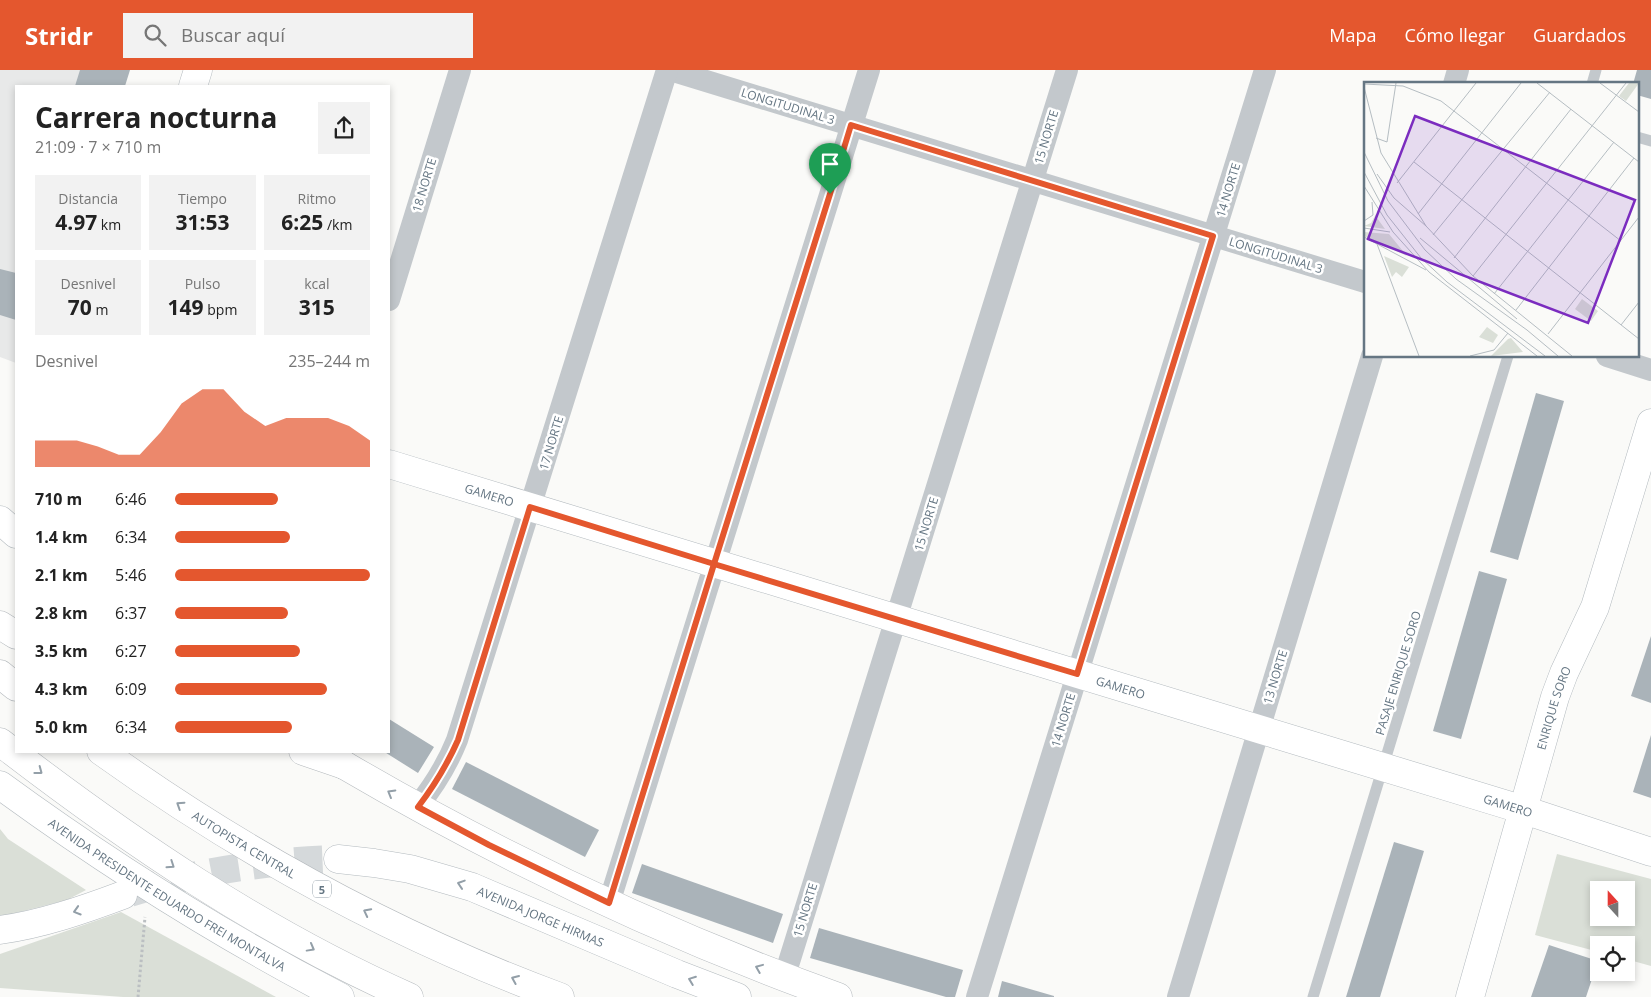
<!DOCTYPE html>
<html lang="es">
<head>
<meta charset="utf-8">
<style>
  :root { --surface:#fff; --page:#f2f2f2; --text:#222; --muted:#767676; --accent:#e4572e }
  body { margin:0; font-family:"Open Sans",sans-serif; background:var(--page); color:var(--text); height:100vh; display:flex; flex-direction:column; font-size:19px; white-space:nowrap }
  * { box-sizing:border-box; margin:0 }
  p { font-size:16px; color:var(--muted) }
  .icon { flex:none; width:28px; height:28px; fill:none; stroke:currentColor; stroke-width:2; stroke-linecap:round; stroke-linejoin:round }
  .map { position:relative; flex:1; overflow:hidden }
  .details { position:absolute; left:15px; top:15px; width:375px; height:668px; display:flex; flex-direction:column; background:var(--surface); border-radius:0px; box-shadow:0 2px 8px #0003 }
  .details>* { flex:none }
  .needle { width:32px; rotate:339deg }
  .fabs { position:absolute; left:1590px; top:811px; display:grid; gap:10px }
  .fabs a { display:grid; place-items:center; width:45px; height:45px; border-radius:0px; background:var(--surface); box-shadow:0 2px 8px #0003; font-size:25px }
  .pin { position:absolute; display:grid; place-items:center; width:42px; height:42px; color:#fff; margin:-51px -21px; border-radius:50% 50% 50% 0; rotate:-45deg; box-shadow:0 0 5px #0007 }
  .pin .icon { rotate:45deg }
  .round { display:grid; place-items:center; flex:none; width:52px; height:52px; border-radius:0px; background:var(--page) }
  .overview { display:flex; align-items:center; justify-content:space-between; height:85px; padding:0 20px }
  h1 { font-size:28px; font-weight:700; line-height:38px }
  .stats { display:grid; grid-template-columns:repeat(3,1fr); gap:8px; height:85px; padding:5px 20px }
  .stats div { display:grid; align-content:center; border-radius:0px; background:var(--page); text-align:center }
  .stats b { font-size:21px; font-weight:700 }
  .stats small { font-size:14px; font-weight:400 }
  .stats p { font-size:14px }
  .chart { height:140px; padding:10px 20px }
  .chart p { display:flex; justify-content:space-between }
  .chart svg { width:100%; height:90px; margin-top:5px; fill:var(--accent); opacity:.7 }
  ul { padding:0 20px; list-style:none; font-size:16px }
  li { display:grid; grid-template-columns:80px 60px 1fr; align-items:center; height:38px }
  li i { height:12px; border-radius:6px; background:var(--accent) }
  header { display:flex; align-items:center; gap:30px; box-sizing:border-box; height:70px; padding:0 25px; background:var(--accent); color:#fff }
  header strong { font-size:24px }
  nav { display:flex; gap:28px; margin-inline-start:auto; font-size:18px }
  .search { width:350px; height:45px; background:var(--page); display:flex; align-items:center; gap:12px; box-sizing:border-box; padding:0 18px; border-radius:0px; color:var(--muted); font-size:19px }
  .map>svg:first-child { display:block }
</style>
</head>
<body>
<header>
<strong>Stridr</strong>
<div class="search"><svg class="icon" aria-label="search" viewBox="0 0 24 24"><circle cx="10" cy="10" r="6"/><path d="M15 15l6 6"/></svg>Buscar aquí</div>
<nav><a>Mapa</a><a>Cómo llegar</a><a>Guardados</a></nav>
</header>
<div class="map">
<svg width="1651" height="927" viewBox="0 0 1651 927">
  <rect width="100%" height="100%" fill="#fafaf8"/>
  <path fill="#e8e9e9" d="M0,0H129L124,16H16V293L0,287Z"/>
  <g fill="#dadfd7" fill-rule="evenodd">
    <path d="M0,759L8,769L86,820L67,830L0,847Z"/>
    <path d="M1557,784L1651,809V896L1626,889V875H1599V882L1535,865ZM1599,820H1626V848H1599Z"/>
    <path d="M121,842L276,927H123L0,918V884Z"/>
  </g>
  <g fill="#aab3b9">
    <path d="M80,0H130L125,16H75Z"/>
    <path d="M1637,0H1651V29L1637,25V14H1633Z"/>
    <path d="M0,199L16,203V250L0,245Z"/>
    <path d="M1536,323L1564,331L1518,490L1490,482Z"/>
    <path d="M1479,501L1507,509L1461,669L1433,661Z"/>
    <path d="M1651,566V633L1631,626Z"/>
    <path d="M389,649L434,677L418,703L383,681H389Z"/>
    <path d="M1651,665V728L1633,722Z"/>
    <path d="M466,692L599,760L585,787L452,719Z"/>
    <path d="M1394,772L1424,781L1380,927H1346Z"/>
    <path d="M642,794L783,844L773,873L632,823Z"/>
    <path d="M819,858L963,900L955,927H946L810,888Z"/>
    <path d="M1549,875L1598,891L1586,927H1531Z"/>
    <path d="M1002,911L1054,926V927H998Z"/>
  </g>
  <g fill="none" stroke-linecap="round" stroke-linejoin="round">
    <path stroke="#d5d9db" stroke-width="28" stroke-dasharray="28 14" stroke-linecap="butt" d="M130,823C199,801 265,791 338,789"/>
    <defs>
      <g id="secondary">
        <path d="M193,16L198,0"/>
        <path id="s1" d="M389,394L1524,740L1651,782"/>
        <path d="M0,450L16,464"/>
        <path id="s2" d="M0,715C108,794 221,865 340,927"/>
        <path id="s3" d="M338,789L374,793L410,799L472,817L677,904L737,927"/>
        <path d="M0,860C42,854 83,840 123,825"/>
        <path id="s4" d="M1470,927L1555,627L1564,603L1595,537L1651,353"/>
      </g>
      <path id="primary" d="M344,695C501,787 666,865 838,927"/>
      <g id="highway">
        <path d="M0,555L16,565"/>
        <path d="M0,604L16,617"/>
        <path d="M0,672C127,770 262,862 409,927"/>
        <path id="s5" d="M101,681C242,782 397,867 560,927"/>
        <path d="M303,681L344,695"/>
      </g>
    </defs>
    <use href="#secondary" stroke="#b3babf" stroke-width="29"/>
    <use href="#primary" stroke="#b5babe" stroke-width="29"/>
    <use href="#highway" stroke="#b4b9bd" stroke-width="29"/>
    <path stroke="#bbbfc2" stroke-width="3" stroke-dasharray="2.5 2.5" stroke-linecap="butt" d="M138,927L145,847"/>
    <g stroke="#c3c8cc" stroke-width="11">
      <path d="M1592,14L1596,0"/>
      <path d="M1637,67L1651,71"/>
      <path d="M1313,927L1508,286"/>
    </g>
    <g stroke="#c3c8cc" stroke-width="22">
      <path d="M670,0L1365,212"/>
      <path d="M1454,14L1458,0"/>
      <path d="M389,230L460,0"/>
      <path d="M1607,286L1651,300"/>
      <path d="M417,737C434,716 447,695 457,670L667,0"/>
      <path d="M609,833L869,0"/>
      <path d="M784,908L1067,0"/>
      <path d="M977,927L1265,0"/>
      <path d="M1178,927L1372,286"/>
    </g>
    <use href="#secondary" stroke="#fff" stroke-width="28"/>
    <use href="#primary" stroke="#fff" stroke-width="28"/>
    <use href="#highway" stroke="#fff" stroke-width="28"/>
  </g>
  <defs><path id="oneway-chevron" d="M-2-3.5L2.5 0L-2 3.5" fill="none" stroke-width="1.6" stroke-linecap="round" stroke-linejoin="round" transform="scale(1.25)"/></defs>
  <g stroke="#939fa8">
    <use href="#oneway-chevron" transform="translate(39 701) rotate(37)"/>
    <use href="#oneway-chevron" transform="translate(391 723) rotate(-150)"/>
    <use href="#oneway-chevron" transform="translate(180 735) rotate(-147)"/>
    <use href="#oneway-chevron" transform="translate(171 795) rotate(34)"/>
    <use href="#oneway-chevron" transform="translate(461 814) rotate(-162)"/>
    <use href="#oneway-chevron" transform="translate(77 841) rotate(163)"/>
    <use href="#oneway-chevron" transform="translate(367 842) rotate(-153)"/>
    <use href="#oneway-chevron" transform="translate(311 878) rotate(29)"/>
    <use href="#oneway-chevron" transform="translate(759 898) rotate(-158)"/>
    <use href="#oneway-chevron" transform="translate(515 909) rotate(-157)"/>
    <use href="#oneway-chevron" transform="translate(692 910) rotate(-159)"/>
  </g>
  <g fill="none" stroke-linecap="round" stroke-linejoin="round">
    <defs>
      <path id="route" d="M830,124L714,494L530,437L458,670C447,695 434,716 418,737L489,775L609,833L714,494L1077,604L1213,166L851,55L830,124"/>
    </defs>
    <use href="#route" stroke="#fff" stroke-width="10"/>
    <use href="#route" stroke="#e4572e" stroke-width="6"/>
  </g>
  <g text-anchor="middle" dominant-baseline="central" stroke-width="5" stroke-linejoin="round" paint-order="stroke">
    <rect fill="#fff" stroke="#939fa8" stroke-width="1" x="313" y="810.5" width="18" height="17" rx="4"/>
    <g font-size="11" font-weight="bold" fill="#657683">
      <text x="322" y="819">5</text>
    </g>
    <g font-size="12" fill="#657683" stroke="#fff">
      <text transform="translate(788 36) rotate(17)">LONGITUDINAL 3</text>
      <text transform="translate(1046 67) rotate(-73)">15 NORTE</text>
      <text transform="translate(424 115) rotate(-73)">18 NORTE</text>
      <text transform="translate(1228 120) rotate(-73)">14 NORTE</text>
      <text transform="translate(1276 185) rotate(17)">LONGITUDINAL 3</text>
      <text transform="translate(551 373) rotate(-73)">17 NORTE</text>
      <text stroke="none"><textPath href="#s1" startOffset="105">GAMERO</textPath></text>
      <text transform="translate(926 454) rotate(-73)">15 NORTE</text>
      <text transform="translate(1398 603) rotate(-73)">PASAJE ENRIQUE SORO</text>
      <text transform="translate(1275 607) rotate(-73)">13 NORTE</text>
      <text stroke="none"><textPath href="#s1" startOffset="765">GAMERO</textPath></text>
      <text stroke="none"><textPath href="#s4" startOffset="301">ENRIQUE SORO</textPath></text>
      <text transform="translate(1063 650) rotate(-73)">14 NORTE</text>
      <text stroke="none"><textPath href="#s1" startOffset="1170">GAMERO</textPath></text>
      <text stroke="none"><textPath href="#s5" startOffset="171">AUTOPISTA CENTRAL</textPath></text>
      <text stroke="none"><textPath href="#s2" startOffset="200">AVENIDA PRESIDENTE EDUARDO FREI MONTALVA</textPath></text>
      <text transform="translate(805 840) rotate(-73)">15 NORTE</text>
      <text stroke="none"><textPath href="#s3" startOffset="212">AVENIDA JORGE HIRMAS</textPath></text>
    </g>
  </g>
  <g transform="translate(1364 12)">
    <rect width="275" height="275" fill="#fafaf8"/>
    <path d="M265,1H275L262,19L255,14ZM12,132L13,136L21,147L0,144L7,141ZM0,150L25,152L43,174L0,154ZM20,174L45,185L38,195L32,190L28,195ZM218,217L234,229L227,239L211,227ZM123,245L134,253L129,261L115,255ZM147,256L159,270L127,274L144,257Z" fill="#dadfd7"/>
    <path fill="none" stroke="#b5bdc2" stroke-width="1" d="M173,1L275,80M236,1L275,30M0,2L39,4L77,19L257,159M0,5L17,71L62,144L109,194L208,274M12,56L23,60L32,1M0,70L24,119L61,168L92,197L163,248L194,274M50,80L275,257M0,90L23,133L57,176L83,200L181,274M13,92L30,116L62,144M33,101L112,1M0,104L29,150L65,190L173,274M54,132L157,1M0,139L9,133L8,120M0,146L26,150M69,153L186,10M0,155L62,188M56,156L116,206M13,162L55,274M90,176L207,27M109,194L262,1M116,206L153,237M130,212L250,60M152,228L270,76M257,243L275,220M184,252L275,135M106,274L130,268L144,251"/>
    <path fill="#7b2cbf" fill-opacity="0.15" stroke="#7b2cbf" stroke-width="2.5" d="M51,34L271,118L224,241L4,157Z"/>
    <rect width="275" height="275" fill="none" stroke="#657683" stroke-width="2.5"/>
  </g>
</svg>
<div class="fabs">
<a><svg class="needle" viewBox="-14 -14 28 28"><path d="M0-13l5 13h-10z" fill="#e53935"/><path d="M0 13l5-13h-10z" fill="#767676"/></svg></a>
<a><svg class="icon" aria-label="locate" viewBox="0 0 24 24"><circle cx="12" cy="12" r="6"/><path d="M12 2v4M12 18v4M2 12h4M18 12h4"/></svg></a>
</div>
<div class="pin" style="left:830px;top:124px;background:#1e9e55"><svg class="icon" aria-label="arrive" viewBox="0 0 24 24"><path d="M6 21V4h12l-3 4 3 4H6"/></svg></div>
<section class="details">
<div class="overview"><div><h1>Carrera nocturna</h1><p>21:09 · 7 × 710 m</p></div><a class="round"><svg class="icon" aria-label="share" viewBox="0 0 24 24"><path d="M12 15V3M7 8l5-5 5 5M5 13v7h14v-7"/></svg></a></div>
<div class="stats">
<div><p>Distancia</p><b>4.97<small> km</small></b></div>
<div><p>Tiempo</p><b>31:53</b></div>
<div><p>Ritmo</p><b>6:25<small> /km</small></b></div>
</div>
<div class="stats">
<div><p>Desnivel</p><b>70<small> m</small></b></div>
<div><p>Pulso</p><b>149<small> bpm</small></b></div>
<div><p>kcal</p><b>315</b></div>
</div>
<div class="chart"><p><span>Desnivel</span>235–244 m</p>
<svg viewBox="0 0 160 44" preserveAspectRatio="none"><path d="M0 44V31L10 31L20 31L30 34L40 38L50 38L60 27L70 13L80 6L90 6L100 17L110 24L120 20L130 20L140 20L150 24L160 31V44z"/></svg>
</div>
<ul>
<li><b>710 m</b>6:46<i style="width:53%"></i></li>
<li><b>1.4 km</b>6:34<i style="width:59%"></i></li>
<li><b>2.1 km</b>5:46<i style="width:100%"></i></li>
<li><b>2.8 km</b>6:37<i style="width:58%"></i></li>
<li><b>3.5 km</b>6:27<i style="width:64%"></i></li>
<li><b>4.3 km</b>6:09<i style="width:78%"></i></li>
<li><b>5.0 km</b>6:34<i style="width:60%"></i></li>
</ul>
</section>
</div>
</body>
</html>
